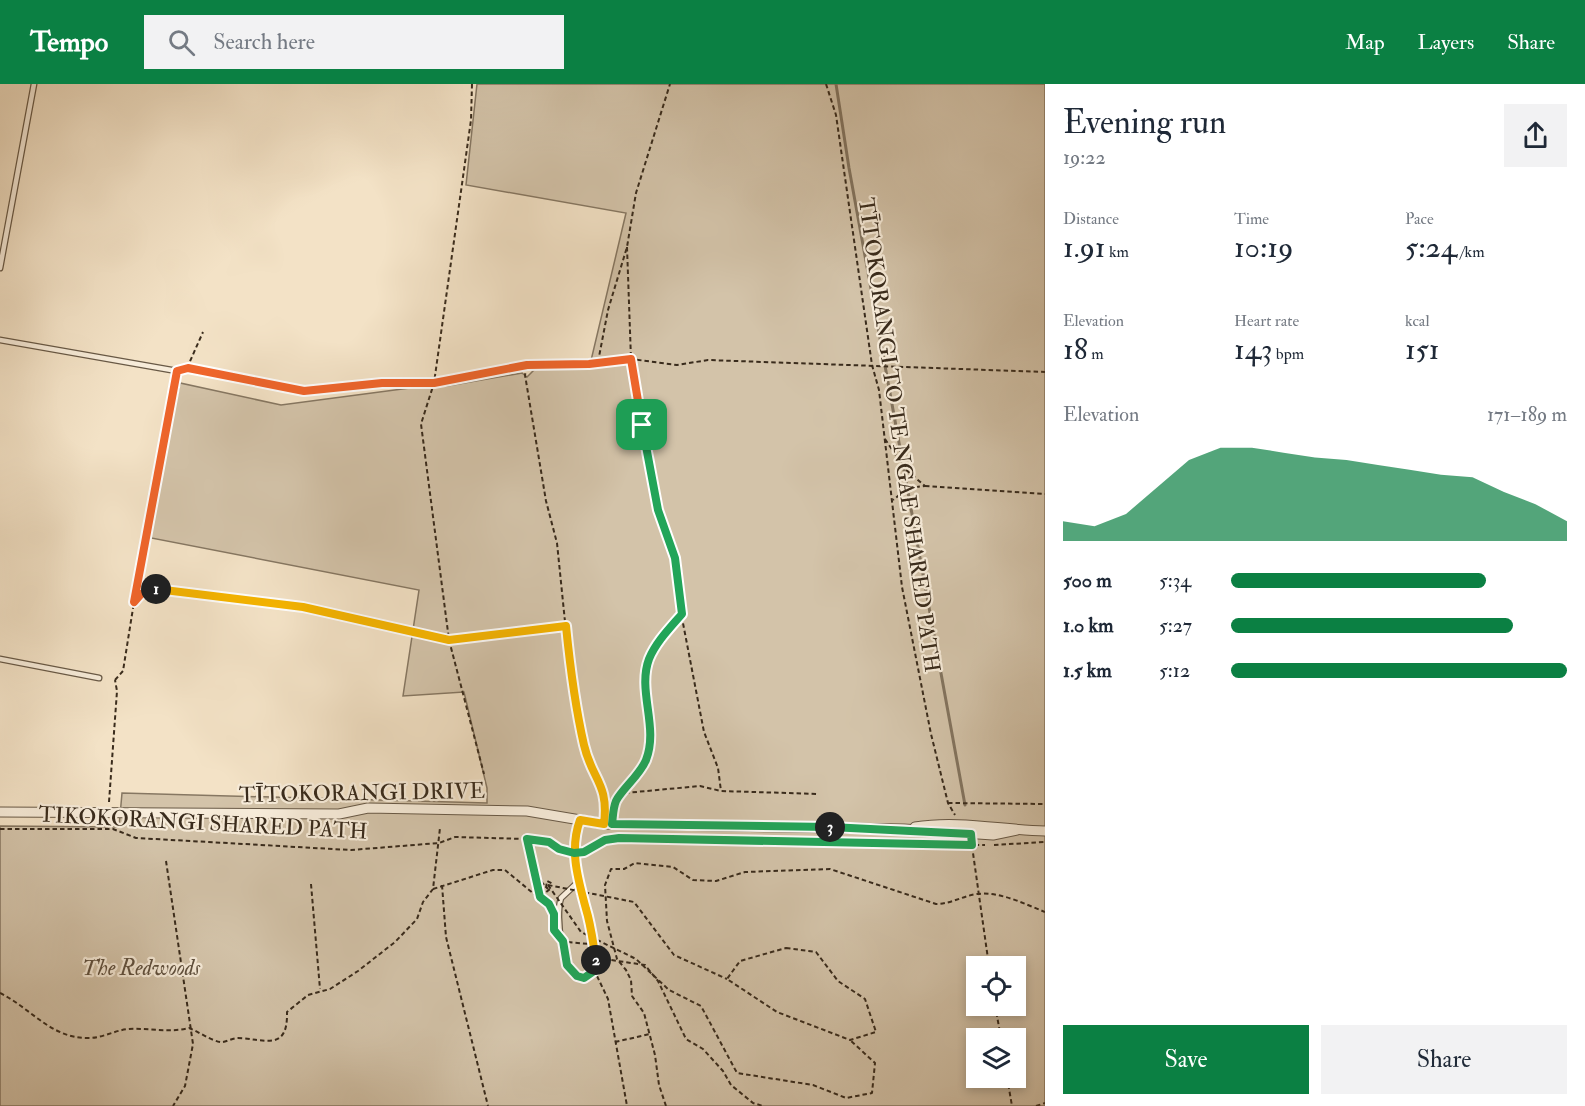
<!DOCTYPE html>
<html lang="en">
<head>
<meta charset="utf-8">
<style>
  :root { --surface:#fff; --page:#f2f2f3; --text:#1f2937; --muted:#747a83; --accent:#0b8043 }
  body { margin:0; font-family:"IM FELL Double Pica",serif; background:var(--page); color:var(--text); height:100vh; display:flex; flex-direction:column; font-size:22px; white-space:nowrap }
  * { box-sizing:border-box; margin:0 }
  p { font-size:20px; color:var(--muted) }
  .icon { flex:none; width:33px; height:33px; fill:none; stroke:currentColor; stroke-width:2; stroke-linecap:round; stroke-linejoin:round }
  .map { position:relative; flex:1; overflow:hidden }
  .drawer { display:flex; flex-direction:column; background:var(--surface); width:540px }
  .drawer>* { flex:none }
  .buttons { position:absolute; left:966px; top:872px; display:grid; gap:12px }
  .buttons a { display:grid; place-items:center; width:60px; height:60px; border-radius:0px; background:var(--surface); box-shadow:0 3px 9px #0003; font-size:30px }
  .pin { position:absolute; display:grid; place-items:center; width:51px; height:51px; color:#fff; margin:-26px; border-radius:12px; box-shadow:0 3px 9px #0006 }
  .km { position:absolute; width:30px; height:30px; margin:-15px; border-radius:50%; background:#222; color:#fff; font-size:16px; line-height:30px; text-align:center }
  .round { display:grid; place-items:center; flex:none; width:63px; height:63px; border-radius:0px; background:var(--page) }
  .summary { display:flex; align-items:center; justify-content:space-between; height:102px; padding:0 18px }
  h1 { font-size:33px; font-weight:600; line-height:45px }
  .stats { display:grid; grid-template-columns:repeat(3,1fr); gap:9px; height:102px; padding:6px 18px }
  .stats div { display:grid; align-content:center }
  .stats b { font-size:30px; font-weight:600 }
  .stats small { font-size:16px; font-weight:400 }
  .stats p { font-size:16px }
  .chart { height:168px; padding:12px 18px }
  .chart p { display:flex; justify-content:space-between }
  .chart svg { width:100%; height:108px; margin-top:6px; fill:var(--accent); opacity:.7 }
  .cta { display:flex; gap:12px; margin-top:auto; padding:12px 18px }
  .cta a { flex:1; height:69px; border-radius:0px; background:var(--accent); color:#fff; font-size:24px; font-weight:600; line-height:69px; text-align:center }
  .cta a+a { background:var(--page); color:var(--text) }
  ul { padding:0 18px; list-style:none; font-size:20px }
  li { display:grid; grid-template-columns:96px 72px 1fr; align-items:center; height:45px }
  li i { height:15px; border-radius:8px; background:var(--accent) }
  header { display:flex; align-items:center; gap:36px; box-sizing:border-box; height:84px; padding:0 30px; background:var(--accent); color:#fff }
  header strong { font-size:28px }
  nav { display:flex; gap:33px; margin-inline-start:auto; font-size:21px }
  .search { width:420px; height:54px; background:var(--page); display:flex; align-items:center; gap:15px; box-sizing:border-box; padding:0 21px; border-radius:0px; color:var(--muted); font-size:22px }
  main { display:flex; flex:1; min-height:0 }
  .map>svg:first-child { display:block }
</style>
</head>
<body>
<header>
<strong>Tempo</strong>
<div class="search"><svg class="icon" aria-label="search" viewBox="0 0 24 24"><circle cx="10" cy="10" r="6"/><path d="M15 15l6 6"/></svg>Search here</div>
<nav><a>Map</a><a>Layers</a><a>Share</a></nav>
</header>
<main>
<div class="map">
<svg width="1045" height="1022" viewBox="0 0 1045 1022">
  <rect width="100%" height="100%" fill="#f3e2c6"/>
  <filter id="stains"><feTurbulence type="fractalNoise" baseFrequency=".00333" numOctaves="4"/><feColorMatrix values="0 0 0 0 .2 0 0 0 0 .09 0 0 0 0 .02 0 0 0 .5 -.17"/></filter>
  <radialGradient id="worn" r=".72"><stop offset=".6" stop-color="#630" stop-opacity="0"/><stop offset="1" stop-color="#630" stop-opacity=".3"/></radialGradient>
  <path fill="#d3c3a9" stroke="#867762" stroke-width="1.5" fill-rule="evenodd" d="M477,0H1045V1022H0V742L119,743L122,709L487,719V704L464,608L403,612L419,506L146,453L180,299L281,321L425,302H447L522,289L527,293L536,284L589,285L626,129L466,101ZM976,882H1016V921H976ZM976,954H1016V993H976Z"/>
  <g fill="none" stroke-linecap="round" stroke-linejoin="round">
    <path stroke="#83745f" stroke-width="3" d="M836,0L849,84L965,721"/>
    <defs>
      <g id="lane">
        <path d="M0,184L34,0"/>
        <path d="M0,256L177,287"/>
        <path d="M0,575L99,594"/>
        <path d="M577,799L561,814C555,832 561,889 584,894L592,889C606,871 580,819 577,798C574,778 573,756 579,737"/>
      </g>
      <g id="street">
        <path d="M0,728L339,730L368,724L527,727L604,740L904,745L993,751L1017,746"/>
        <path d="M915,743C959,736 1002,746 1045,747"/>
      </g>
    </defs>
    <use href="#lane" stroke="#685946" stroke-width="7"/>
    <use href="#street" stroke="#685946" stroke-width="11"/>
    <g stroke="#392b1c" stroke-width="2" stroke-dasharray="4.5 3" stroke-linecap="butt">
      <path d="M472,0L471,36L434,299L421,340L449,556L484,690"/>
      <path d="M826,0L836,31L872,281L879,306L902,503L931,650L948,719L955,731"/>
      <path d="M627,163L631,275L654,408L658,426L673,462L682,534L704,648L718,684L721,707"/>
      <path d="M598,278L608,226L627,163L636,109L670,0"/>
      <path d="M527,282L525,291L546,417L557,459L570,587L584,663L604,706L607,719L605,731"/>
      <path d="M187,284L203,248"/>
      <path d="M184,285L305,307L382,299H434L527,281L589,280L631,275L677,281L708,276L1045,288"/>
      <path d="M885,355L905,385L925,402L908,404L893,416"/>
      <path d="M925,402L1045,410"/>
      <path d="M134,518L175,294"/>
      <path d="M115,596L123,587L134,518L149,505L303,523L449,556L566,542"/>
      <path d="M625,709L700,702L721,707L819,710"/>
      <path d="M109,718L117,607L115,596"/>
      <path d="M948,719L1045,720"/>
      <path d="M613,731C616,709 637,697 646,677C661,644 639,609 648,576C654,559 669,545 680,531"/>
      <path d="M0,745H113L136,754L351,766L439,759L455,753L527,755L549,758L569,768"/>
      <path d="M527,755L540,813L550,805"/>
      <path d="M994,761L1045,758"/>
      <path d="M972,762L989,882"/>
      <path d="M580,768L595,760L619,754L985,761"/>
      <path d="M166,777L193,960L185,1002L173,1022"/>
      <path d="M536,792L548,805"/>
      <path d="M311,800L320,905"/>
      <path d="M442,801L446,853L488,1022"/>
      <path d="M433,805L493,786H505L551,824"/>
      <path d="M568,858L589,860"/>
      <path d="M786,864L816,868L838,897L865,915L876,948L850,956L777,928L727,895L740,877Z"/>
      <path d="M604,875L645,881L658,897L686,955L703,965L723,987L731,1001L753,1019L763,1022"/>
      <path d="M597,892L608,915L627,1022"/>
      <path d="M0,909C31,924 51,955 89,954C103,954 115,946 129,945C150,944 170,949 189,944C199,948 210,956 220,958C225,959 232,954 238,954C265,955 288,968 287,928L308,911L330,905L358,887L395,858L417,835L423,818L433,805L440,744"/>
      <path d="M995,921L1001,954"/>
      <path d="M615,958L650,950"/>
      <path d="M1007,993L1012,1022"/>
      <path d="M666,1022L659,1001L655,971L644,929L632,912L631,896L626,886L617,875L607,837L605,801L611,785H624L635,779L673,783L693,796L716,797L745,788L830,785L936,820C951,820 962,812 977,810C999,807 1025,820 1045,828"/>
      <path d="M1036,1022L1045,1019"/>
    </g>
    <use href="#lane" stroke="#f7ecda" stroke-width="4.5"/>
    <use href="#street" stroke="#f7ecda" stroke-width="9"/>
    <g stroke="#392b1c" stroke-width="2" stroke-dasharray="4.5 3" stroke-linecap="butt">
      <path d="M548,801L581,848L636,875L669,906L701,922L737,989L813,1001L846,1014L872,1009L875,979L850,956"/>
      <path d="M548,801L634,818L674,871L727,895"/>
      <path d="M546,804L547,797L553,800"/>
    </g>
  </g>
  <g fill="none" stroke-linecap="round" stroke-linejoin="round">
    <defs>
      <path id="split-1" d="M156,505L141,510L134,518L177,287L188,284L304,307L382,299H434L527,281L589,280L631,275L642,341"/>
      <path id="split-2" d="M156,505L303,523L449,556L566,542C570,582 575,622 584,661C592,696 609,699 604,740L580,736C569,766 578,795 586,825C591,841 593,859 596,876"/>
      <path id="split-3" d="M596,876L594,887L584,894L577,892L567,881L563,857L554,846V830L549,820L540,813L527,755L549,758L559,765L574,769L584,768L605,756L619,754L972,761L971,750L830,743"/>
      <path id="split-4" d="M642,341L658,426L675,474L682,530C670,544 656,558 649,575C637,607 659,643 646,676C640,691 622,705 616,717C613,724 613,733 612,740L830,743"/>
    </defs>
    <use href="#split-1" stroke="#fff" stroke-width="12"/>
    <use href="#split-2" stroke="#fff" stroke-width="12"/>
    <use href="#split-3" stroke="#fff" stroke-width="12"/>
    <use href="#split-4" stroke="#fff" stroke-width="12"/>
    <use href="#split-1" stroke="#f0652b" stroke-width="8"/>
    <use href="#split-2" stroke="#f5b400" stroke-width="8"/>
    <use href="#split-3" stroke="#22a559" stroke-width="8"/>
    <use href="#split-4" stroke="#22a559" stroke-width="8"/>
  </g>
  <g text-anchor="middle" dominant-baseline="central" stroke-width="4.5" stroke-linejoin="round" paint-order="stroke">
    <g font-size="22" fill="#392b1c" stroke="#f7ecda">
      <text transform="translate(899 351) rotate(82)">TĪTOKORANGI TO TE NGAE SHARED PATH</text>
      <text transform="translate(362 709) rotate(-1)">TĪTOKORANGI DRIVE</text>
      <text transform="translate(203 739) rotate(3)">TIKOKORANGI SHARED PATH</text>
    </g>
    <g font-size="22" font-style="italic" fill="#60513f" stroke="#f7ecda">
      <text x="141" y="884">The Redwoods</text>
    </g>
  </g>
  <rect width="100%" height="100%" filter="url(#stains)"/>
  <rect width="100%" height="100%" fill="url(#worn)"/>
</svg>
<div class="buttons">
<a><svg class="icon" aria-label="locate" viewBox="0 0 24 24"><circle cx="12" cy="12" r="6"/><path d="M12 2v4M12 18v4M2 12h4M18 12h4"/></svg></a>
<a><svg class="icon" aria-label="layers" viewBox="0 0 24 24"><path d="M12 4l9 5-9 5-9-5zM3 14l9 5 9-5"/></svg></a>
</div>
<div class="pin" style="left:642px;top:341px;background:#1e9e55"><svg class="icon" aria-label="arrive" viewBox="0 0 24 24"><path d="M6 21V4h12l-3 4 3 4H6"/></svg></div>
<b class="km" style="left:156px;top:505px">1</b>
<b class="km" style="left:596px;top:876px">2</b>
<b class="km" style="left:830px;top:743px">3</b>
</div>
<section class="drawer">
<div class="summary"><div><h1>Evening run</h1><p>19:22</p></div><a class="round"><svg class="icon" aria-label="share" viewBox="0 0 24 24"><path d="M12 15V3M7 8l5-5 5 5M5 13v7h14v-7"/></svg></a></div>
<div class="stats">
<div><p>Distance</p><b>1.91<small> km</small></b></div>
<div><p>Time</p><b>10:19</b></div>
<div><p>Pace</p><b>5:24<small> /km</small></b></div>
</div>
<div class="stats">
<div><p>Elevation</p><b>18<small> m</small></b></div>
<div><p>Heart rate</p><b>143<small> bpm</small></b></div>
<div><p>kcal</p><b>151</b></div>
</div>
<div class="chart"><p><span>Elevation</span>171–189 m</p>
<svg viewBox="0 0 160 44" preserveAspectRatio="none"><path d="M0 44V36L10 38L20 33L30 22L40 11L50 6L60 6L70 8L80 10L90 11L100 13L110 15L120 17L130 18L140 24L150 29L160 36V44z"/></svg>
</div>
<ul>
<li><b>500 m</b>5:34<i style="width:76%"></i></li>
<li><b>1.0 km</b>5:27<i style="width:84%"></i></li>
<li><b>1.5 km</b>5:12<i style="width:100%"></i></li>
</ul>
<div class="cta"><a>Save</a><a>Share</a></div>
</section>
</main>
</body>
</html>
